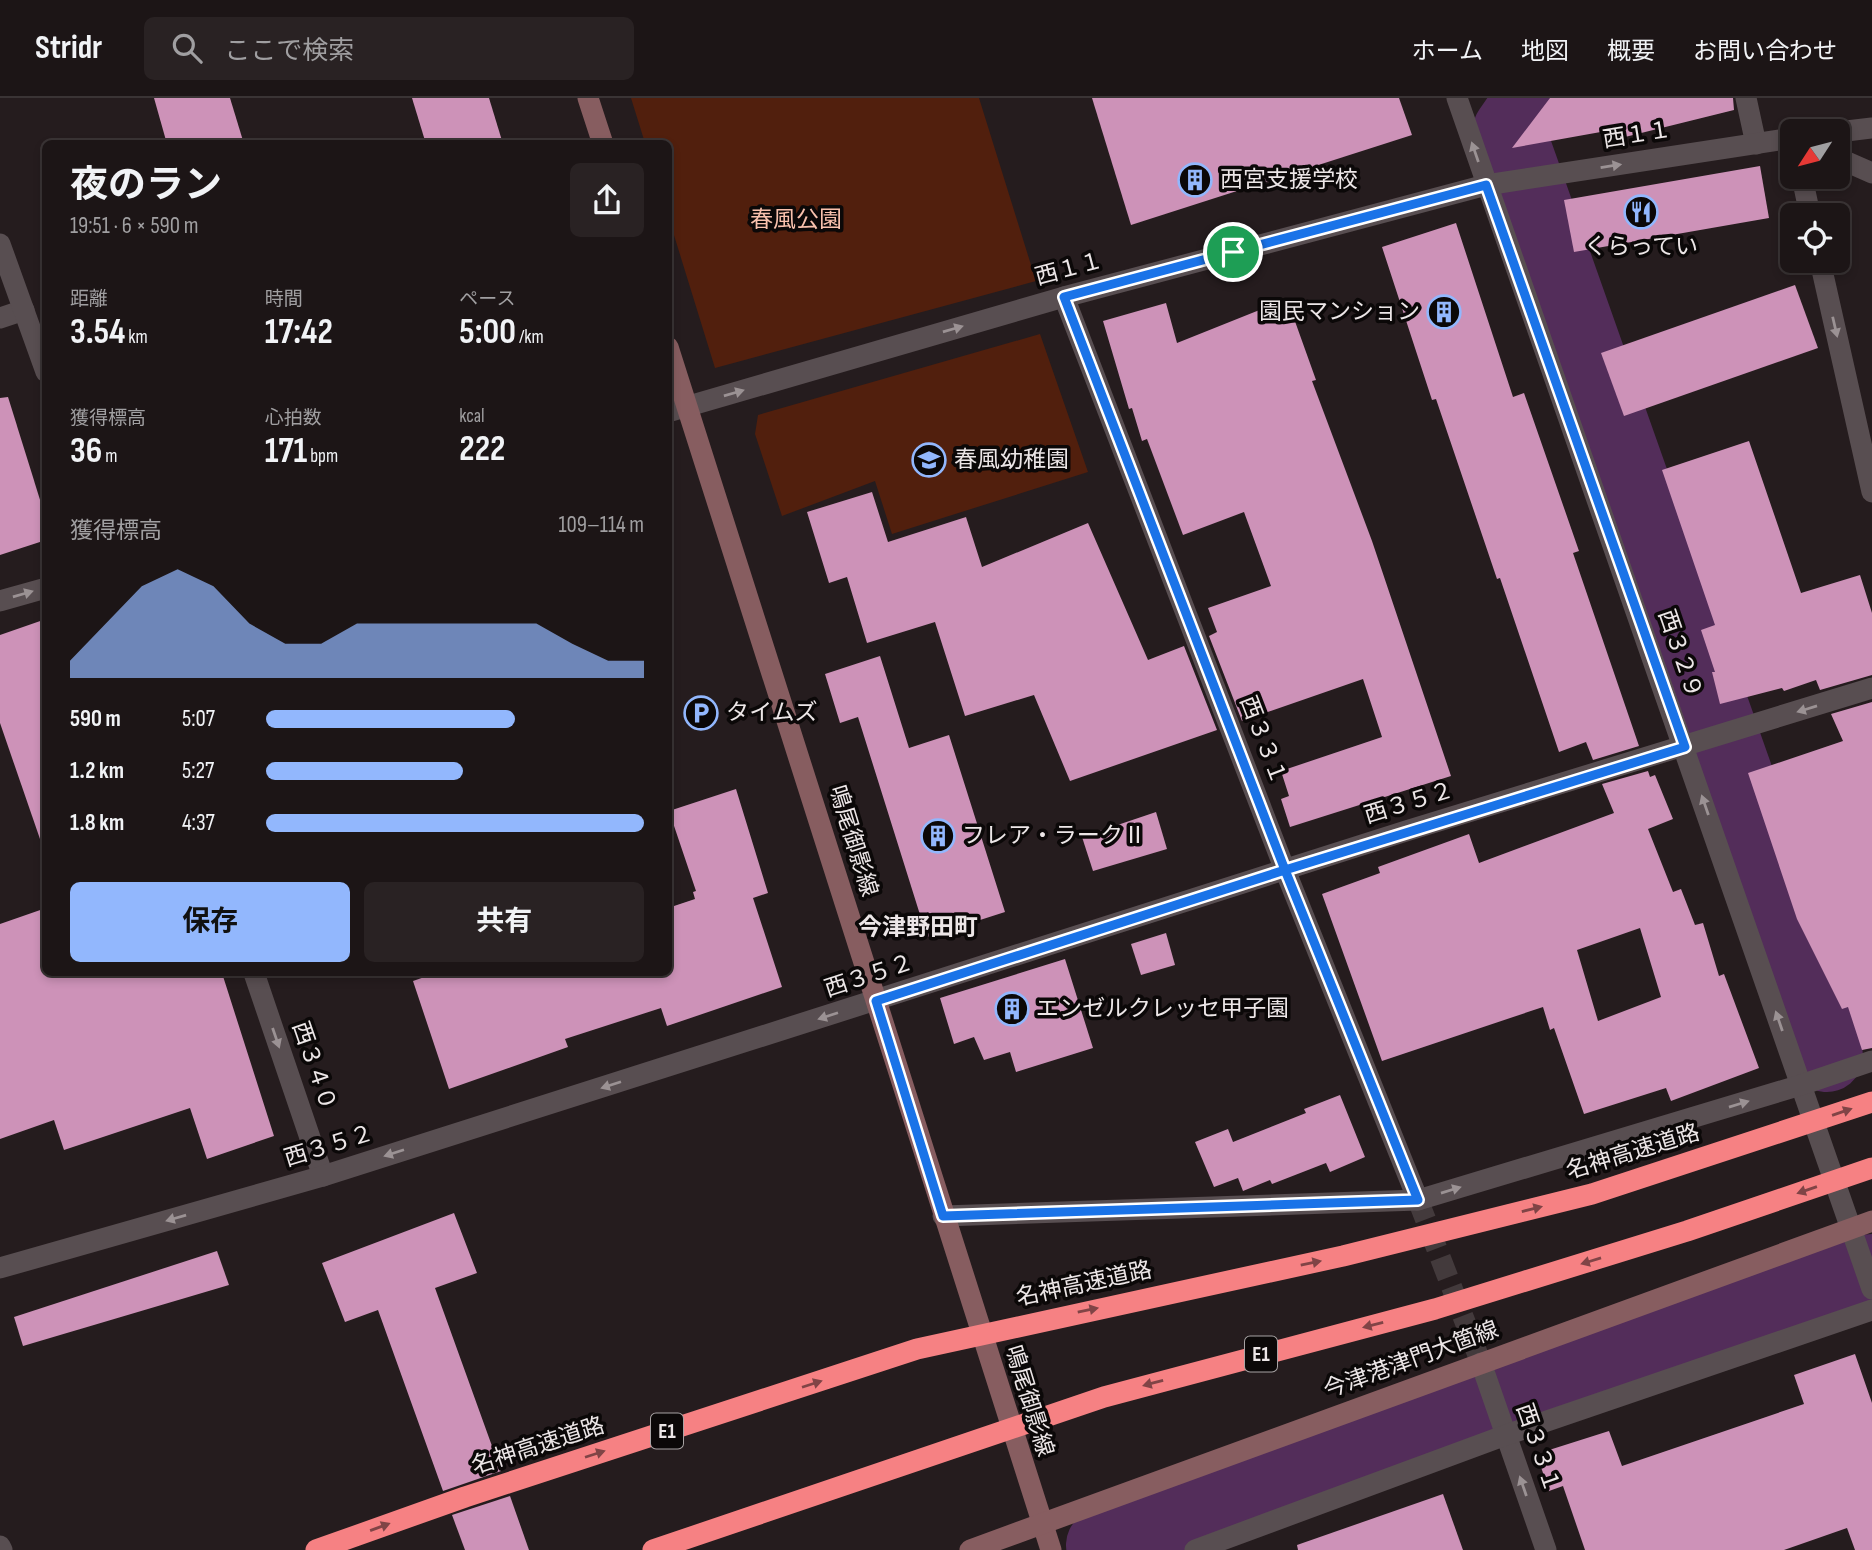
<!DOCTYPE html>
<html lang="ja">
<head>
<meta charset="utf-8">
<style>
  :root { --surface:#1c1516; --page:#292223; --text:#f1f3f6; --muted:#a09fa1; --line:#3a3435; --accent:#92b7fd }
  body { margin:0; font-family:"Sofia Sans Condensed","Noto Sans JP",sans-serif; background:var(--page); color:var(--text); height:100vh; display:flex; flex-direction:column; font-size:26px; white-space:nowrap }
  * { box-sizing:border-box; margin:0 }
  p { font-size:23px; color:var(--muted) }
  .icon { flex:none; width:38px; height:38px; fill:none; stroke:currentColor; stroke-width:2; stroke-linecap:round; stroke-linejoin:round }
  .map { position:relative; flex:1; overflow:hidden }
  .panel { position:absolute; left:42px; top:42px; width:630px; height:836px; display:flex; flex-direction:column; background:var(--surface); border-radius:10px; box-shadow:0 4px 10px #0003,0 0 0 2px var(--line) }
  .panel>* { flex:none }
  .needle { width:46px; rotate:234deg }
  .fabs { position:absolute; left:1780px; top:21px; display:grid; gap:14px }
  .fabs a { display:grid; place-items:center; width:70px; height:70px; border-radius:10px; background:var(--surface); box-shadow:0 4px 10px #0003,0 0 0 2px var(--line); font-size:35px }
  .pin { position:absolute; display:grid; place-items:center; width:60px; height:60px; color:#fff; margin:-30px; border:4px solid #fff; border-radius:50%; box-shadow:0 2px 7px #0007 }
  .round { display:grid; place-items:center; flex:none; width:74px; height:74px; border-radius:10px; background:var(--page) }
  .overview { display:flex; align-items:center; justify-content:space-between; height:119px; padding:0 28px }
  h1 { font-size:38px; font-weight:700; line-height:52px }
  .stats { display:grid; grid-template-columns:repeat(3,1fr); gap:10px; height:119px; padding:7px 28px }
  .stats div { display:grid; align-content:center }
  .stats b { font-size:35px; font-weight:700 }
  .stats small { font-size:19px; font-weight:400 }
  .stats p { font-size:19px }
  .chart { height:196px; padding:14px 28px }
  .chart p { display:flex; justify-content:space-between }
  .chart svg { width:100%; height:126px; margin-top:7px; fill:var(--accent); opacity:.7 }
  .cta { display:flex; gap:14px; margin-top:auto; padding:14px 28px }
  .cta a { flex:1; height:80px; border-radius:10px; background:var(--accent); color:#111; font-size:28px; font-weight:700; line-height:80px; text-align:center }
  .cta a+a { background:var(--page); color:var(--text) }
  ul { padding:0 28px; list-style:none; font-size:23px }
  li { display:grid; grid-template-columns:112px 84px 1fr; align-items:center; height:52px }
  li i { height:18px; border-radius:9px; background:var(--accent) }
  header { display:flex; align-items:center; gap:42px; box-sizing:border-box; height:98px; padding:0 35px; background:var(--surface); border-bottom:2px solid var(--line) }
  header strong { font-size:33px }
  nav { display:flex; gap:38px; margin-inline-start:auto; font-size:24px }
  .search { width:490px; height:63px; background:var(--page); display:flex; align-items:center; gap:18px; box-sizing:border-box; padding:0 24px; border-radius:10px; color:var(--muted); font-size:26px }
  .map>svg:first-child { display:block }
</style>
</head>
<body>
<header>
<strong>Stridr</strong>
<div class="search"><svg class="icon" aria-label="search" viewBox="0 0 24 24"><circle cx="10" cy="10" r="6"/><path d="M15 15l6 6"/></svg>ここで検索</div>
<nav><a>ホーム</a><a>地図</a><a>概要</a><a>お問い合わせ</a></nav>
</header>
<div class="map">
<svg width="1872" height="1452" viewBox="0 0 1872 1452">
  <rect width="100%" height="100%" fill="#251c1e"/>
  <g fill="#511f0d">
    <path d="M631,0H979L1036,183L715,270L669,121L668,46L645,45Z"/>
    <path d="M1040,236L1088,374L892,436L875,383L782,418L755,336L758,317Z"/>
  </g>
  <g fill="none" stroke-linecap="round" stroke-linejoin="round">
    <g stroke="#532d5a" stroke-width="72">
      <path d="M1531,0L1509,32L1739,683L1827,958"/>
      <path d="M1102,1447L1872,1172"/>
    </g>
  </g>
  <g fill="#cd92b8" fill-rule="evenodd">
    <path d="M154,0H230L244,46H167Z"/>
    <path d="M412,0H489L503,46H426Z"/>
    <path d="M1092,0H1399L1412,37L1131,127Z"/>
    <path d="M1550,0H1733L1734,12L1625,39L1623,30L1512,50Z"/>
    <path d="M1760,68L1769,120L1574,154L1564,102Z"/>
    <path d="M1456,125L1513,299L1524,295L1579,453L1573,455L1639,648L1593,662L1586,644L1559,654L1500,480L1497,481L1436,301L1432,302L1382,149Z"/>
    <path d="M1795,187L1818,250L1624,318L1601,255Z"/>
    <path d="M1287,201L1316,282L1312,283L1372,443L1451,678L1290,729L1281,701L1289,698L1281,673L1382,639L1363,581L1242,623L1209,538L1217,534L1208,510L1271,488L1244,414L1183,437L1147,341L1142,343L1132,310L1129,311L1103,223L1166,205L1177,245Z"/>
    <path d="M8,299L46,421V442L0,457V300Z"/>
    <path d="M1749,343L1801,495L1860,477L1872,515V577L1820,592L1816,582L1784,593L1782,590L1720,606L1712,574H1715L1701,532L1715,527L1662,372Z"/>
    <path d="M872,394L888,444L966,419L982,469L1088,425L1148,562L1184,548L1217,632L1070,683L1034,597L965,618L935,524L867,545L847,479L829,485L807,414Z"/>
    <path d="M46,521V740L40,741L0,625V537Z"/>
    <path d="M880,558L909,650L949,637L1005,814L927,839L858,619L840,625L825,576Z"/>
    <path d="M1872,604V950L1862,952L1848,909L1842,911L1797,821L1748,675L1843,643L1831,616Z"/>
    <path d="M1648,673L1650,679L1655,677L1673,721L1648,731L1673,794L1681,791L1695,827L1703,825L1719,878L1724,876L1759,970L1671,1003L1666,990L1584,1016L1554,930L1550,932L1543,909L1382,963L1322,796L1380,775L1378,769L1469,736L1479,765L1614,715L1602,686ZM1640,830L1661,899L1598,923L1577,852Z"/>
    <path d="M736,691L768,795L753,800L782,889L667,928L661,910L565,941L568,949L449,991L413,883L436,875H668V810L695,801L693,794L696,793L669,713Z"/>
    <path d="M1156,714L1167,751L1093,773L1082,739Z"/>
    <path d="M46,810V875H222L274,1038L207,1061L190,1010L64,1052L54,1022L0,1041V826Z"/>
    <path d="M1166,835L1175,867L1141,877L1131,846Z"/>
    <path d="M1065,861L1093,950L1016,974L1010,954L984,962L974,939L954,946L940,900Z"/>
    <path d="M1340,997L1365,1059L1330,1074L1326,1065L1272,1086L1270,1082L1243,1093L1238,1080L1214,1089L1195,1044L1228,1031L1233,1044L1306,1015L1304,1011Z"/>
    <path d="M454,1115L477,1175L435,1190L501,1373L443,1393L378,1212L345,1224L322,1165Z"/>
    <path d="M217,1153L229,1187L23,1248L14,1219Z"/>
    <path d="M1855,1256L1872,1305V1452H1855L1847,1430L1784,1452H1585L1563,1388L1549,1393L1541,1369L1546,1353L1609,1333L1622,1368L1804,1306L1794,1277Z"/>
    <path d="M1443,1396L1463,1452H1298L1297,1447Z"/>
    <path d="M510,1398L529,1452H465L452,1417Z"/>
  </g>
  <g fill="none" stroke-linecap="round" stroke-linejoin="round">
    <path stroke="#433a3c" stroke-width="21" stroke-dasharray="21 10" stroke-linecap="butt" d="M1418,1102L1481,1265"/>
    <path stroke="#584e51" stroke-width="21" d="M0,220L24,212"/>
    <g stroke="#584e51" stroke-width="21">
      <path d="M1457,0L1872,1191"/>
      <path d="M1746,0L1756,46"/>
      <path d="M1838,34L1872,30"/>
      <path d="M1838,60L1872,75"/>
      <path d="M1802,79L1810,117"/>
      <path d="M0,146L46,274"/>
      <path d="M1820,163L1872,394"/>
      <path d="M1064,199L1285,772L1418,1102"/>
      <path d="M668,314L1064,199L1486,87L1792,40"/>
      <path d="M0,503L46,490"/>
      <path d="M254,875L323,1078"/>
      <path d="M943,1118L1418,1102L1801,987L1872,963"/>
      <path d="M0,1170L323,1078L1406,733L1872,590"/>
      <path d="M1481,1265L1546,1452"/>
      <path d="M0,1448L2,1452"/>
      <path d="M1195,1452L1506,1337L1872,1212"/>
    </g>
    <g stroke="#875d60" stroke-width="21">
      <path d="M588,0L603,46"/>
      <path d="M668,249L1051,1452"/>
      <path d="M970,1452L1872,1123"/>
    </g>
    <g stroke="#f68183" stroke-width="21">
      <path d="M316,1452L465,1399L917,1251L1343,1158L1592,1096L1872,1004"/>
      <path d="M653,1452L1104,1299L1435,1211L1687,1133L1872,1070"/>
    </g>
  </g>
  <defs><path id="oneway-solid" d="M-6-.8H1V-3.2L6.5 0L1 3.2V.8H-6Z" transform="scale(1.75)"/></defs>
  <g fill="#9b9294">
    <use href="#oneway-solid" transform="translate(1475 54) rotate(-109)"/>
    <use href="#oneway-solid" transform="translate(1611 68) rotate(-9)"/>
    <use href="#oneway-solid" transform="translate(1835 229) rotate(77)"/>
    <use href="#oneway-solid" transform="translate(953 231) rotate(-16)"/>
    <use href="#oneway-solid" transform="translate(734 295) rotate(-16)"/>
    <use href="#oneway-solid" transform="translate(23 496) rotate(-16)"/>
    <use href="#oneway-solid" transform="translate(1807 611) rotate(163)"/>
    <use href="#oneway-solid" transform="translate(1705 707) rotate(-109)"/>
    <use href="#oneway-solid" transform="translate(828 918) rotate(162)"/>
    <use href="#oneway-solid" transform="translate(1779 923) rotate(-109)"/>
    <use href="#oneway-solid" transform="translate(276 940) rotate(71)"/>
    <use href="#oneway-solid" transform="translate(611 987) rotate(162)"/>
    <use href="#oneway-solid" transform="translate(1739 1006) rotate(-17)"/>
    <use href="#oneway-solid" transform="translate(394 1055) rotate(162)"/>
    <use href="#oneway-solid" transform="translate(1451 1092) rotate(-17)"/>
    <use href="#oneway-solid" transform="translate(176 1120) rotate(164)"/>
    <use href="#oneway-solid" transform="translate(1523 1388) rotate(-109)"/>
  </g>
  <g fill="#804446">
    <use href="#oneway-solid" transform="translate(1842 1014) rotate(-19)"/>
    <use href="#oneway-solid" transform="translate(1807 1092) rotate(161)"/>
    <use href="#oneway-solid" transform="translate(1532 1111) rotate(-14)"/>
    <use href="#oneway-solid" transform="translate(1591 1163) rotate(163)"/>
    <use href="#oneway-solid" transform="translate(1311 1165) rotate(-12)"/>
    <use href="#oneway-solid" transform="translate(1088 1212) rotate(-12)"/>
    <use href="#oneway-solid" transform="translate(1373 1227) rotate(166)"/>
    <use href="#oneway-solid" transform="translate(1153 1285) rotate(165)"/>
    <use href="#oneway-solid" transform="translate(812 1286) rotate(-18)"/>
    <use href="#oneway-solid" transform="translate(595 1356) rotate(-18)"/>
    <use href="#oneway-solid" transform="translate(380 1429) rotate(-20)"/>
  </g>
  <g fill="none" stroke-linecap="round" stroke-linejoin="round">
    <defs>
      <path id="route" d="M1233,154L1064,199L1285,772L876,903L943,1118L1418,1102L1285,772L1685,649L1486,87L1233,154"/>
    </defs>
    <use href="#route" stroke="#fff" stroke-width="14"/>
    <use href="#route" stroke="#1a73e8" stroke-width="9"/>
  </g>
  <defs>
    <symbol id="building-ring" viewBox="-11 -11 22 22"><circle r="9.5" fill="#0b0808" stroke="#92b7fd" stroke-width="1.5"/><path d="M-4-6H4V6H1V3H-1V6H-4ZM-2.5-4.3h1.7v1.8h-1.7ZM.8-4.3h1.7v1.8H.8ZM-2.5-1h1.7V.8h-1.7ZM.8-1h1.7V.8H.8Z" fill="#92b7fd"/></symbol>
    <symbol id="restaurant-ring" viewBox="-11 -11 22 22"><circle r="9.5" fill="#0b0808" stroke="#92b7fd" stroke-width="1.5"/><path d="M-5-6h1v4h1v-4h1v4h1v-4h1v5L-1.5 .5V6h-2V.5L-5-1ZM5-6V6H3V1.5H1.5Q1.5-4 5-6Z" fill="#92b7fd"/></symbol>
    <symbol id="school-ring" viewBox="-11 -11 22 22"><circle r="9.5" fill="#0b0808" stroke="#92b7fd" stroke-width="1.5"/><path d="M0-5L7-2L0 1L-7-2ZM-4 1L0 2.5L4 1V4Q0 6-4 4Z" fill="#92b7fd"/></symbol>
    <symbol id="parking-ring" viewBox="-11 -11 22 22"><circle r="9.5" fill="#0b0808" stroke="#92b7fd" stroke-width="1.5"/><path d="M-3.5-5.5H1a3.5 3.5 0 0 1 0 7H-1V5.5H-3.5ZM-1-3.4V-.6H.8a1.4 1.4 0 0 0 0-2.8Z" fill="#92b7fd"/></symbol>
  </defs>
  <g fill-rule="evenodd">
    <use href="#building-ring" x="1176" y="63" width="38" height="38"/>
    <use href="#restaurant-ring" x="1622" y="95" width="38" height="38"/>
    <use href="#building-ring" x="1425" y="195" width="38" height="38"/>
    <use href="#school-ring" x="910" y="343" width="38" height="38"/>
    <use href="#parking-ring" x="682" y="596" width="38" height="38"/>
    <use href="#building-ring" x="919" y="719" width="38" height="38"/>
    <use href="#building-ring" x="993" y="892" width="38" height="38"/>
  </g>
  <g text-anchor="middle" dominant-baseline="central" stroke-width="7" stroke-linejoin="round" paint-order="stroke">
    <g fill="#0b0808" stroke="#a8a3a4" stroke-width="2">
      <rect x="1245" y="1238.5" width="32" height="35" rx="5"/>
      <rect x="651" y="1315.5" width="32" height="35" rx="5"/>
    </g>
    <g font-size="21" font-weight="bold" fill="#ece6e7">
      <text x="1261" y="1256">E1</text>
      <text x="667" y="1333">E1</text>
    </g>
    <g font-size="23" fill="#ece6e7" stroke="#0b0808">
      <text transform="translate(1637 37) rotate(-9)">西１１</text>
      <text transform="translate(1069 171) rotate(-15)">西１１</text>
      <text transform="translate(1680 556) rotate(71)">西３２９</text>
      <text transform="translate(1263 642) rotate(69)">西３３１</text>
      <text transform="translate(1409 705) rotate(-17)">西３５２</text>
      <text transform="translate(853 743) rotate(73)">鳴尾御影線</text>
      <text transform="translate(869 878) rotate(-18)">西３５２</text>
      <text transform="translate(314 968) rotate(71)">西３４０</text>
      <text transform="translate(329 1048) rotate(-17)">西３５２</text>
      <text transform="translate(1633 1054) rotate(-17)">名神高速道路</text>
      <text transform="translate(1084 1186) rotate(-12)">名神高速道路</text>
      <text transform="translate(1411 1262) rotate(-20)">今津港津門大箇線</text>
      <text transform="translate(1029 1303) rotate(73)">鳴尾御影線</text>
      <text transform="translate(538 1348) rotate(-18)">名神高速道路</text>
      <text transform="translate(1538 1350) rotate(71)">西３３１</text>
    </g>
    <g font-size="23" fill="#ece6e7" stroke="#0b0808" text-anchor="start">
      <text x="1220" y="82">西宮支援学校</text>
      <text x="1641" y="149" text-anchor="middle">くらってい</text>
      <text x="1420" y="214" text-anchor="end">園民マンション</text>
      <text x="954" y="362">春風幼稚園</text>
      <text x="726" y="615">タイムズ</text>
      <text x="962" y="738">フレア・ラークⅡ</text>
      <text x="1036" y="911">エンゼルクレッセ甲子園</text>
    </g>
    <g font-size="23" fill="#f9c1ad" stroke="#0b0808">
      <text x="796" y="122">春風公園</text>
    </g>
    <g font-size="24" font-weight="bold" fill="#ece6e7" stroke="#0b0808">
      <text x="918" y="829">今津野田町</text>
    </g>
  </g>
</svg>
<div class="fabs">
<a><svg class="needle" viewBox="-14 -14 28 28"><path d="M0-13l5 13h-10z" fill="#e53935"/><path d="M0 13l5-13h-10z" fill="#a09fa1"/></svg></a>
<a><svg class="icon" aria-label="locate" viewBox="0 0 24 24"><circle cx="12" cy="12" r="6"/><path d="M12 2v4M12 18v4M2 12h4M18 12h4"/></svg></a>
</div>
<div class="pin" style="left:1233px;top:154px;background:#1e9e55"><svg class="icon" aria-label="arrive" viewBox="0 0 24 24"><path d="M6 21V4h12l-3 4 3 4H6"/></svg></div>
<section class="panel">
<div class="overview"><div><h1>夜のラン</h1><p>19:51 · 6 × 590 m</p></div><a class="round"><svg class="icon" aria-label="share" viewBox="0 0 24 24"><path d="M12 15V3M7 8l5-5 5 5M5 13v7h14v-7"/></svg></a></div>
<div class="stats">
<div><p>距離</p><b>3.54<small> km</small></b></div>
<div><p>時間</p><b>17:42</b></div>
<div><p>ペース</p><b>5:00<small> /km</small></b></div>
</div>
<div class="stats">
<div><p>獲得標高</p><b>36<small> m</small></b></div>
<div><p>心拍数</p><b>171<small> bpm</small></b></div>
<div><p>kcal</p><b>222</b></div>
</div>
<div class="chart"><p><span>獲得標高</span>109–114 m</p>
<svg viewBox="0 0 160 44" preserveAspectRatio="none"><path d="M0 44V38L10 25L20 12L30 6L40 12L50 25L60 32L70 32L80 25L90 25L100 25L110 25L120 25L130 25L140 32L150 38L160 38V44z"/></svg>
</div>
<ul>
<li><b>590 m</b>5:07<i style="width:66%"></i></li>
<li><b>1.2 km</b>5:27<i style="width:52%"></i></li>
<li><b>1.8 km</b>4:37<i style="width:100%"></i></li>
</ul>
<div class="cta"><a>保存</a><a>共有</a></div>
</section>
</div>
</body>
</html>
